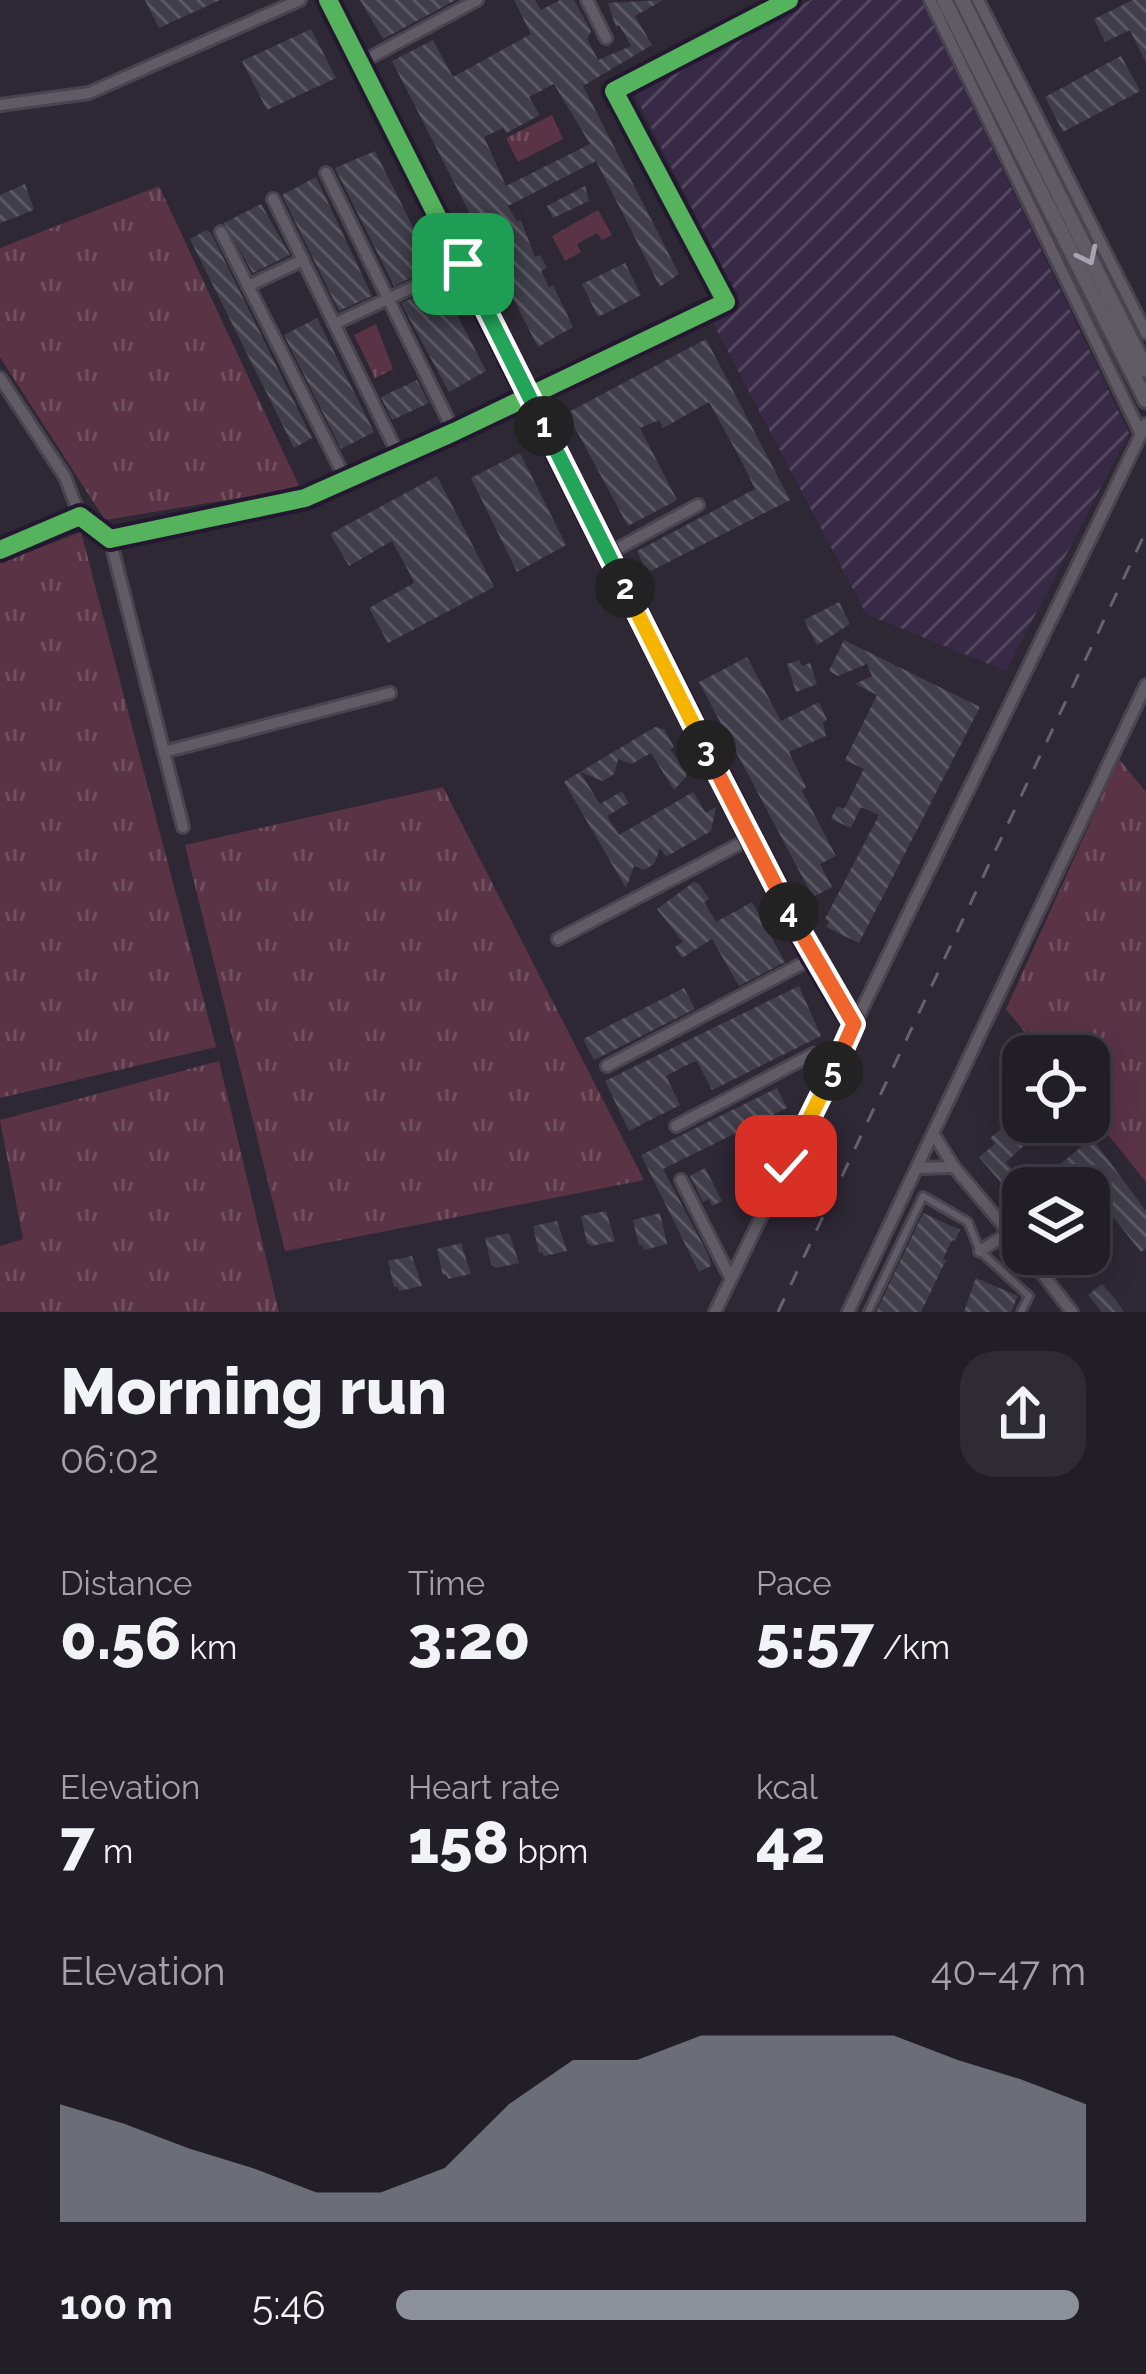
<!DOCTYPE html>
<html lang="en">
<head>
<meta charset="utf-8">
<style>
  :root { --surface:#221e28; --page:#2e2b34; --text:#f1f3f6; --muted:#a2a2a8; --line:#3f3c45; --accent:#8c9099 }
  body { margin:0; font-family:Raleway,sans-serif; background:var(--page); color:var(--text); height:100vh; display:flex; flex-direction:column; font-size:45px; white-space:nowrap }
  * { box-sizing:border-box; margin:0 }
  p { font-size:39px; color:var(--muted) }
  .icon { flex:none; width:66px; height:66px; fill:none; stroke:currentColor; stroke-width:2; stroke-linecap:round; stroke-linejoin:round }
  .map { position:relative; height:1312px; overflow:hidden }
  .side { display:flex; flex-direction:column; background:var(--surface); flex:1 }
  .side>* { flex:none }
  .controls { position:absolute; left:1002px; top:1035px; display:grid; gap:24px }
  .controls a { display:grid; place-items:center; width:108px; height:108px; border-radius:24px; background:var(--surface); box-shadow:0 6px 30px #0003,0 0 0 3px var(--line); font-size:60px }
  .pin { position:absolute; display:grid; place-items:center; width:102px; height:102px; color:#fff; margin:-51px; border-radius:24px; box-shadow:0 6px 18px #0006 }
  .km { position:absolute; width:60px; height:60px; margin:-30px; border-radius:50%; background:#222; color:#fff; font-size:33px; line-height:60px; text-align:center }
  .round { display:grid; place-items:center; flex:none; width:126px; height:126px; border-radius:36px; background:var(--page) }
  .headline { display:flex; align-items:center; justify-content:space-between; height:204px; padding:0 60px }
  h1 { font-size:66px; font-weight:800; line-height:90px }
  .figures { display:grid; grid-template-columns:repeat(3,1fr); gap:18px; height:204px; padding:12px 60px }
  .figures div { display:grid; align-content:center }
  .figures b { font-size:60px; font-weight:800 }
  .figures small { font-size:33px; font-weight:400 }
  .figures p { font-size:33px }
  .chart { height:336px; padding:24px 60px }
  .chart p { display:flex; justify-content:space-between }
  .chart svg { width:100%; height:216px; margin-top:12px; fill:var(--accent); opacity:.7 }
  ul { padding:0 60px; list-style:none; font-size:39px }
  li { display:grid; grid-template-columns:192px 144px 1fr; align-items:center; height:90px }
  li i { height:30px; border-radius:15px; background:var(--accent) }
  .map>svg:first-child { display:block }
</style>
</head>
<body>
<div class="map">
<svg width="1146" height="1312" viewBox="0 0 1146 1312">
  <defs>
    <pattern id="industrial-furrows" width="10" height="10" patternUnits="userSpaceOnUse" patternTransform="scale(3)"><rect width="10" height="10" fill="#382a47"/><path d="M-1 1l2-2M0 10L10 0M9 11l2-2" fill="none" stroke="#544861"/></pattern>
    <pattern id="grass-tufts" width="24" height="20" patternUnits="userSpaceOnUse" patternTransform="scale(3)"><rect width="24" height="20" fill="#5a3345"/><path d="M3 7l-1-3M5 7V3M7 7l1-3M15 17l-1-3M17 17v-4M19 17l1-3" fill="none" stroke="#715060"/></pattern>
    <pattern id="building-back-hatch" width="6" height="6" patternUnits="userSpaceOnUse" patternTransform="scale(3)"><rect width="6" height="6" fill="#403e4a"/><path d="M-1 5l2 2M0 0l6 6M5-1l2 2" fill="none" stroke="#5b5964"/></pattern>
  </defs>
  <rect width="100%" height="100%" fill="#2e2835"/>
  <path fill="url(#industrial-furrows)" d="M811,0H921L1129,433L1006,671L866,614L711,319L740,303L632,89Z"/>
  <g fill="url(#grass-tufts)">
    <path d="M552,115L563,139L518,162L506,138Z"/>
    <path d="M159,186L300,488L105,520L0,357V248Z"/>
    <path d="M598,210L612,235L602,240L597,233L577,244L581,252L565,261L552,236Z"/>
    <path d="M376,324L393,369L375,378L354,335Z"/>
    <path d="M81,532L216,1047L0,1098V563Z"/>
    <path d="M1119,759L1146,792V1182L1089,1111V1056H1044L1006,1009Z"/>
    <path d="M443,787L644,1180L285,1251L185,845Z"/>
    <path d="M219,1061L279,1312H0V1246L23,1239L0,1120Z"/>
  </g>
  <g fill="url(#building-back-hatch)" fill-rule="evenodd">
    <path d="M145,0H220L159,28Z"/>
    <path d="M360,0H456L383,39Z"/>
    <path d="M514,0H535L541,10L560,0H574L591,31L587,39L598,60L631,46L619,25L616,27L608,3L663,0L635,16L652,45L583,86L679,274L660,287L596,161L508,206L517,222L521,220L535,257L540,255L547,268L541,271L549,287L553,285L573,327L538,347L392,61L433,40L453,77L531,34ZM554,84L590,144L506,186L484,137L503,128L506,133L540,115L529,97Z"/>
    <path d="M1133,0H1146V63L1130,30L1105,42L1094,19Z"/>
    <path d="M311,29L336,78L267,110L242,61Z"/>
    <path d="M1121,56L1140,91L1063,132L1045,97Z"/>
    <path d="M375,151L433,267L394,286L335,168Z"/>
    <path d="M316,177L372,296L339,311L282,195Z"/>
    <path d="M25,184L34,210L0,223V195Z"/>
    <path d="M585,186L589,201L553,218L547,206Z"/>
    <path d="M261,204L290,255L253,273L224,223Z"/>
    <path d="M206,230L211,233L312,438L294,448L190,239Z"/>
    <path d="M625,263L641,295L598,317L582,284Z"/>
    <path d="M442,285L486,371L449,392L401,303Z"/>
    <path d="M317,318L374,432L341,449L284,335Z"/>
    <path d="M706,339L790,500L647,573L637,551L755,489L741,460L709,402L663,428L659,420L640,428L677,500L628,526L567,413Z"/>
    <path d="M417,380L429,403L392,420L381,397Z"/>
    <path d="M520,453L566,545L517,572L471,478Z"/>
    <path d="M437,476L494,587L388,643L369,608L414,583L410,574L392,541L349,566L330,534Z"/>
    <path d="M839,602L850,624L817,645L804,620Z"/>
    <path d="M844,640L980,707L859,943L826,927L829,921L825,919L879,815L861,807L851,828L831,819L837,806L844,809L864,769L845,760L877,695L855,684L872,676L867,664L838,676L829,671Z"/>
    <path d="M747,657L781,721L819,702L827,720L823,722L826,736L789,752L806,787L802,791L836,856L820,864L832,887L813,897L699,682Z"/>
    <path d="M799,660L802,666L810,663L817,684L796,692L787,664Z"/>
    <path d="M655,727L664,729L674,747L670,750L685,768L686,777L674,790L651,753L632,764L618,759L614,774L603,781L580,772Z"/>
    <path d="M580,772L600,804L622,791L629,803L607,816L619,835L693,792L706,813L716,807L711,831L666,857L660,848L654,864L644,870L634,866L626,888L564,782Z"/>
    <path d="M694,882L699,884L709,899L704,902L716,922L752,902L785,962L739,986L712,939L682,958L675,947L683,942L657,909Z"/>
    <path d="M799,986L821,1036L712,1090L697,1061L693,1062L666,1076L680,1105L629,1131L605,1081Z"/>
    <path d="M684,988L695,1009L594,1060L583,1039Z"/>
    <path d="M777,1088L787,1108L663,1169L709,1256L711,1266L699,1272L641,1155Z"/>
    <path d="M1008,1123L1026,1144L1006,1162L1023,1183V1208L979,1157L995,1144L990,1138Z"/>
    <path d="M1092,1138L1146,1211V1248L1141,1252L1085,1182L1077,1188H1031Z"/>
    <path d="M705,1168L722,1201L712,1206L709,1199L703,1202L690,1176Z"/>
    <path d="M606,1211L615,1241L592,1246L587,1243L581,1216Z"/>
    <path d="M660,1213L667,1244L644,1250L643,1245L639,1246L633,1220Z"/>
    <path d="M923,1213L960,1230L955,1241L952,1240L943,1259L946,1260L921,1312H876Z"/>
    <path d="M1089,1220L1109,1246L1076,1279L1063,1262L1073,1254H1089Z"/>
    <path d="M557,1221L567,1251L544,1256L542,1252L539,1253L533,1226Z"/>
    <path d="M509,1233L519,1263L496,1268L491,1264L485,1238Z"/>
    <path d="M461,1243L471,1274L448,1279L446,1274L443,1275L437,1249Z"/>
    <path d="M412,1256L422,1286L399,1291L398,1287H394L388,1261Z"/>
    <path d="M976,1278L1018,1296L1011,1312H964Z"/>
    <path d="M1102,1284L1116,1300L1124,1312H1102L1088,1295Z"/>
  </g>
  <g fill="none" stroke-linecap="round" stroke-linejoin="round">
    <defs>
      <path id="service" d="M868,1312L923,1196L968,1222L980,1251L1029,1296L1021,1312"/>
      <g id="minor">
        <path d="M328,0L751,838L813,958L854,1024"/>
        <path d="M587,0L606,38"/>
        <path d="M930,0L1141,434"/>
        <path d="M978,0L1146,333"/>
        <path d="M360,63L477,0"/>
        <path d="M0,105L89,93L300,0"/>
        <path d="M326,173L454,432"/>
        <path d="M273,199L399,456"/>
        <path d="M221,232L346,480"/>
        <path d="M248,286L303,260"/>
        <path d="M334,324L463,264"/>
        <path d="M0,378L65,477L80,516"/>
        <path d="M110,539L183,827"/>
        <path d="M0,550L80,516L110,539L305,498L454,432L726,302L614,91L789,0"/>
        <path d="M608,554L698,505"/>
        <path d="M164,752L390,693"/>
        <path d="M558,939L751,838"/>
        <path d="M607,1066L813,958"/>
        <path d="M676,1126L813,1054L841,1053"/>
        <path d="M934,1135L954,1167L1023,1249"/>
        <path d="M918,1168L954,1167"/>
        <path d="M681,1180L731,1279"/>
        <path d="M980,1251L1010,1232"/>
        <path d="M1027,1254L1072,1312"/>
        <path d="M715,1312L1146,424"/>
        <path d="M848,1312L1146,685"/>
      </g>
      <g id="tertiary">
        <path d="M944,0L1146,400"/>
        <path d="M962,0L1146,370"/>
      </g>
    </defs>
    <use href="#service" stroke="#4a4450" stroke-width="12"/>
    <use href="#minor" stroke="#4a4450" stroke-width="16"/>
    <use href="#tertiary" stroke="#4a4450" stroke-width="20"/>
    <use href="#service" stroke="#605b65" stroke-width="6"/>
    <use href="#minor" stroke="#605b65" stroke-width="10"/>
    <use href="#tertiary" stroke="#605b65" stroke-width="14"/>
    <path stroke="#66616c" stroke-width="3" stroke-dasharray="15 15" stroke-linecap="butt" d="M778,1312L1146,531"/>
    <defs>
      <g id="cycleway">
        <path d="M328,0L751,838L813,958L854,1024"/>
        <path d="M0,550L80,516L110,539L305,498L454,432L726,302L614,91L789,0"/>
      </g>
    </defs>
    <use href="#cycleway" stroke="#241831" stroke-width="26"/>
    <use href="#cycleway" stroke="#56b35d" stroke-width="18"/>
  </g>
  <defs><path id="oneway-chevron" d="M-2-3.5L2.5 0L-2 3.5" fill="none" stroke-width="1.6" stroke-linecap="round" stroke-linejoin="round" transform="scale(3)"/></defs>
  <use stroke="#a9a3b1" href="#oneway-chevron" transform="translate(1088 256) rotate(64)"/>
  <g fill="none" stroke-linecap="round" stroke-linejoin="round">
    <defs>
      <path id="split-1" d="M463,264L544,426"/>
      <path id="split-2" d="M544,426L625,588"/>
      <path id="split-3" d="M625,588L706,750"/>
      <path id="split-4" d="M706,750L789,912"/>
      <path id="split-5" d="M789,912L854,1024L833,1071"/>
      <path id="split-6" d="M786,1166L833,1071"/>
    </defs>
    <use href="#split-1" stroke="#fff" stroke-width="24"/>
    <use href="#split-2" stroke="#fff" stroke-width="24"/>
    <use href="#split-3" stroke="#fff" stroke-width="24"/>
    <use href="#split-4" stroke="#fff" stroke-width="24"/>
    <use href="#split-5" stroke="#fff" stroke-width="24"/>
    <use href="#split-6" stroke="#fff" stroke-width="24"/>
    <use href="#split-1" stroke="#22a559" stroke-width="15"/>
    <use href="#split-2" stroke="#22a559" stroke-width="15"/>
    <use href="#split-3" stroke="#f5b400" stroke-width="15"/>
    <use href="#split-4" stroke="#f0652b" stroke-width="15"/>
    <use href="#split-5" stroke="#f0652b" stroke-width="15"/>
    <use href="#split-6" stroke="#f5b400" stroke-width="15"/>
  </g>
</svg>
<div class="controls">
<a><svg class="icon" aria-label="locate" viewBox="0 0 24 24"><circle cx="12" cy="12" r="6"/><path d="M12 2v4M12 18v4M2 12h4M18 12h4"/></svg></a>
<a><svg class="icon" aria-label="layers" viewBox="0 0 24 24"><path d="M12 4l9 5-9 5-9-5zM3 14l9 5 9-5"/></svg></a>
</div>
<div class="pin" style="left:463px;top:264px;background:#1e9e55"><svg class="icon" aria-label="arrive" viewBox="0 0 24 24"><path d="M6 21V4h12l-3 4 3 4H6"/></svg></div>
<div class="pin" style="left:786px;top:1166px;background:#d93025"><svg class="icon" aria-label="check" viewBox="0 0 24 24"><path d="M5 12l5 5 9-10"/></svg></div>
<b class="km" style="left:544px;top:426px">1</b>
<b class="km" style="left:625px;top:588px">2</b>
<b class="km" style="left:706px;top:750px">3</b>
<b class="km" style="left:789px;top:912px">4</b>
<b class="km" style="left:833px;top:1071px">5</b>
</div>
<section class="side">
<div class="headline"><div><h1>Morning run</h1><p>06:02</p></div><a class="round"><svg class="icon" aria-label="share" viewBox="0 0 24 24"><path d="M12 15V3M7 8l5-5 5 5M5 13v7h14v-7"/></svg></a></div>
<div class="figures">
<div><p>Distance</p><b>0.56<small> km</small></b></div>
<div><p>Time</p><b>3:20</b></div>
<div><p>Pace</p><b>5:57<small> /km</small></b></div>
</div>
<div class="figures">
<div><p>Elevation</p><b>7<small> m</small></b></div>
<div><p>Heart rate</p><b>158<small> bpm</small></b></div>
<div><p>kcal</p><b>42</b></div>
</div>
<div class="chart"><p><span>Elevation</span>40–47 m</p>
<svg viewBox="0 0 160 44" preserveAspectRatio="none"><path d="M0 44V20L10 24L20 29L30 33L40 38L50 38L60 33L70 20L80 11L90 11L100 6L110 6L120 6L130 6L140 11L150 15L160 20V44z"/></svg>
</div>
<ul>
<li><b>100 m</b>5:46<i style="width:99%"></i></li>
</ul>
</section>
</body>
</html>
